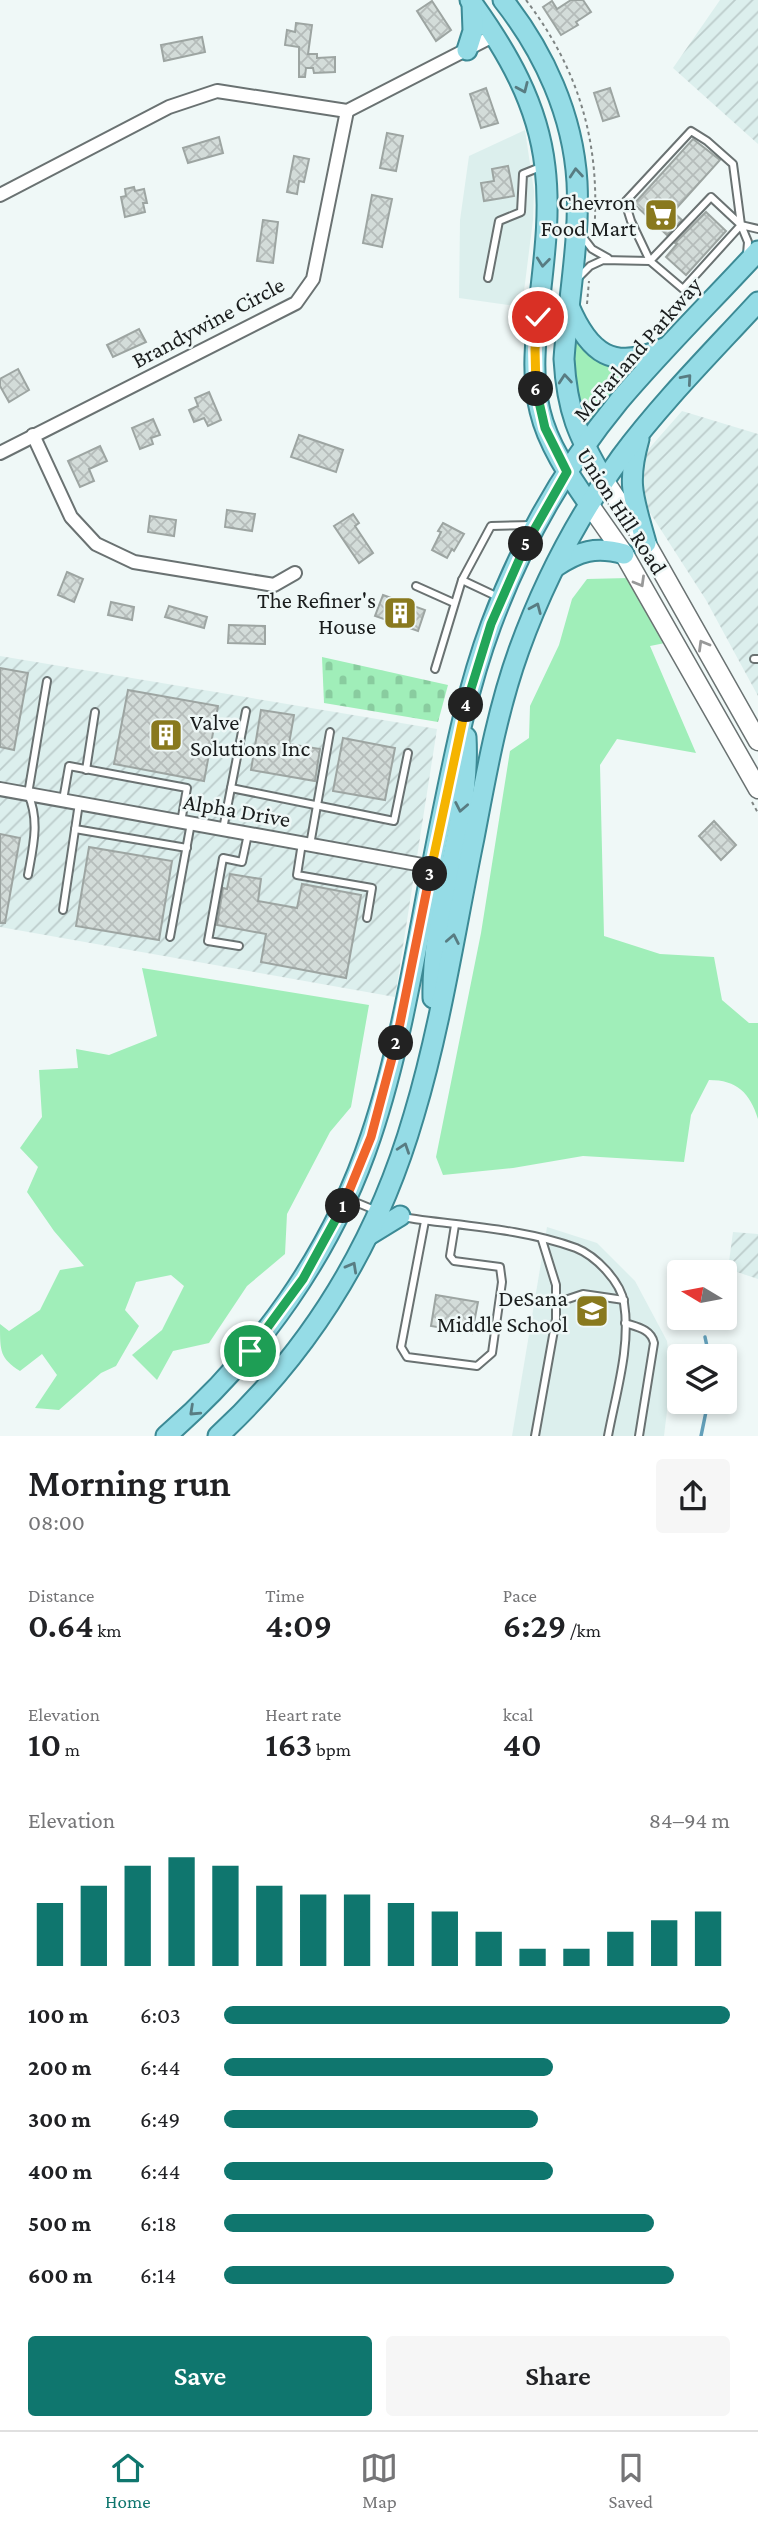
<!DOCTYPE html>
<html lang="en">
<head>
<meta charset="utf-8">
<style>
  :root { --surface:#fff; --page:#f6f6f6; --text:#202124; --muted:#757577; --line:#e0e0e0; --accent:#0f766e }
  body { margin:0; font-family:"Crimson Pro",serif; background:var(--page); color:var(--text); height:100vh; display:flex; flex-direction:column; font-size:26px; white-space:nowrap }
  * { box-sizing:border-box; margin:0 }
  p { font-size:23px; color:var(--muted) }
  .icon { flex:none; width:38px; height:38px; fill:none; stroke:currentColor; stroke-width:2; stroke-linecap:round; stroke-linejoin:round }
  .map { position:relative; height:1436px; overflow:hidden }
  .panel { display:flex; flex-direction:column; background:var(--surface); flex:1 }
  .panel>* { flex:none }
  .needle { width:46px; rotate:280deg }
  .fabs { position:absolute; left:667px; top:1260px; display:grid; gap:14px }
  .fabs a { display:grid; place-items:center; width:70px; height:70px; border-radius:7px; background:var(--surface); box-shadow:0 4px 10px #0003; font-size:35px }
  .pin { position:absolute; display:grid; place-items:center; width:60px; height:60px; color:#fff; margin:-30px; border:4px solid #fff; border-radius:50%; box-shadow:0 2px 7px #0007 }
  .km { position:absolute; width:35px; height:35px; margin:-18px; border-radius:50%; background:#222; color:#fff; font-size:19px; line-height:35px; text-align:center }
  .round { display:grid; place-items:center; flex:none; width:74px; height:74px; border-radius:7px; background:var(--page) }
  .summary { display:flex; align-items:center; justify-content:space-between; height:119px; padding:0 28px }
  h1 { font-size:38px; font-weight:600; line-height:52px }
  .metrics { display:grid; grid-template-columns:repeat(3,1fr); gap:10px; height:119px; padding:7px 28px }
  .metrics div { display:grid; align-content:center }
  .metrics b { font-size:35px; font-weight:600 }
  .metrics small { font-size:19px; font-weight:400 }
  .metrics p { font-size:19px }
  .chart { height:196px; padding:14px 28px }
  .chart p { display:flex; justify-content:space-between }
  .chart svg { width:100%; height:126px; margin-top:7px; stroke:var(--accent); stroke-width:6 }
  .button { display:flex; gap:14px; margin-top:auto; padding:14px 28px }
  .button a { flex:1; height:80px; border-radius:7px; background:var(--accent); color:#fff; font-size:28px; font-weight:600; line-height:80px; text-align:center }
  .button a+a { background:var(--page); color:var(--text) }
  ul { padding:0 28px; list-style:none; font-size:23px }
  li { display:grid; grid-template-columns:112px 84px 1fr; align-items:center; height:52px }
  li i { height:18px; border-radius:9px; background:var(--accent) }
  .tabs { display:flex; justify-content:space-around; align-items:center; height:98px; border-top:2px solid var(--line); background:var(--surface); font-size:19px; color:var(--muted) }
  .tabs a { display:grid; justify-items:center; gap:4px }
  .tabs .current { color:var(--accent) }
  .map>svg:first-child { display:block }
</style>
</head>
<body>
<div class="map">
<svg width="758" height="1436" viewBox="0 0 758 1436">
  <defs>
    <pattern id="industrial-furrows" width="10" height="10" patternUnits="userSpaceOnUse" patternTransform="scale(1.75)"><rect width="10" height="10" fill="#dcefed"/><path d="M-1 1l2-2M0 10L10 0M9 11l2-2" fill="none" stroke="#bccccb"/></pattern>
    <pattern id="cemetery-stones" width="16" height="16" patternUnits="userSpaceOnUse" patternTransform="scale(1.75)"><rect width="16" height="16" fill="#a0eeb9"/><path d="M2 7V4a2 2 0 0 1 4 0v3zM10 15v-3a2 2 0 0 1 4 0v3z" fill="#89cc9f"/></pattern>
    <pattern id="building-cross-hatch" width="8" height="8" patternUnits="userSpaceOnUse" patternTransform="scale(1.75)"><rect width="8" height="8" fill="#d3dcd9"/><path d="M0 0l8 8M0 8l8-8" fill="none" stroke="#b5bcba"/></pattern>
  </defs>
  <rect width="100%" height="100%" fill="#eff8f7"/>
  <g fill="#dcefed">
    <path d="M525,130L534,191L533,220L522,307L459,298L460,220L469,156Z"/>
    <path d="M547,1227L597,1243L635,1281L667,1341L671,1377L664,1436H512Z"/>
  </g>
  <g fill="url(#industrial-furrows)">
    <path d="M720,0H758V144L673,68Z"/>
    <path d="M682,411L758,434V696L706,600L645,505L637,477L646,452Z"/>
    <path d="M0,656L437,729L395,997L0,927Z"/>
    <path d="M733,1232L758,1234V1279L728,1269Z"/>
  </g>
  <g fill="#a0eeb9">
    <path d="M578,340L635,367L591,421C578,407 568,357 578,340Z"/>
    <path d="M628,578L665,643L650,646L696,753L617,739L600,765L604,936L660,954L714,957L722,1000L749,1023H758V1119C750,1093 737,1080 709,1080L691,1115L684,1162L583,1156L513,1168L443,1175L436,1157L481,933L510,751L529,738L530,706L559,645L572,599L587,579Z"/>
    <path d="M142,968L369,1005L351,1107L330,1132L287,1214L285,1254L247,1286L209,1343L173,1351L157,1380L132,1355L162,1330L184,1286L171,1275L136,1282L125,1310L139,1326L116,1366L101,1373L59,1410L35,1408L57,1375L42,1354L20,1371C0,1358 0,1352 0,1324L9,1331L40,1310L60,1270L84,1266L54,1231L27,1192L38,1167L20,1148L42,1117L39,1070L78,1068L76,1049L109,1055L157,1036Z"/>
  </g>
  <path fill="url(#cemetery-stones)" d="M322,657L448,685L438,722L324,703Z"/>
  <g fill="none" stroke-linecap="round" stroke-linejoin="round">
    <g stroke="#63a0ba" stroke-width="3.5">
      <path d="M705,1337L709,1356"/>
      <path d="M701,1436L708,1402"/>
    </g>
  </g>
  <g fill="url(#building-cross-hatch)" stroke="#9da5a2" stroke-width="2">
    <path d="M571,0H583L591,12L576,22L578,25L561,35L543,7L552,1L557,9Z"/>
    <path d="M432,1L451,30L436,41L417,11Z"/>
    <path d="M296,23L312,25L308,54H317V58L335,57V72L314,73L313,68H306L305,77H299V47L285,45L287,30L295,32Z"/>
    <path d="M202,37L205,52L164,61L161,45Z"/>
    <path d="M486,88L498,123L481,128L470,94Z"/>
    <path d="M610,88L619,116L603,121L594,93Z"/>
    <path d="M387,133L403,136L396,171L380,168Z"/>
    <path d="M219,137L223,153L188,163L183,148Z"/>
    <path d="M693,139L720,160L673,212L682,220L667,235L634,204Z"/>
    <path d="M294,156L309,159L304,182L299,181L297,194L287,192Z"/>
    <path d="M508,166L514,196L484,201L481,183L494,181L492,169Z"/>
    <path d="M134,187L135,191L144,189L147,203H143L145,212L125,217L121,197L126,196L125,189Z"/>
    <path d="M372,195L392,199L382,247L363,243Z"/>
    <path d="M706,212L726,231L686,275L666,257L677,244L675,243Z"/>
    <path d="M263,220L278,222L273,263L257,261Z"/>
    <path d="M139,329L146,342L113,357L107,345Z"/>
    <path d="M18,369L29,390L9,402L0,386V379Z"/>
    <path d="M209,392L221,420L208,426L204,418L194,422L189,410L198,406L195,398Z"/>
    <path d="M153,419L160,435L151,438L153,444L140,449L132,428Z"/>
    <path d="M299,435L343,450L336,472L291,457Z"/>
    <path d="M100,446L107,461L89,469L94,481L80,487L68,461Z"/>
    <path d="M227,510L255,514L252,531L225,527Z"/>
    <path d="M353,514L359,523L355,526L373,553L359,563L334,526Z"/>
    <path d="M150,516L176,520L174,536L148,532Z"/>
    <path d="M443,523L464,534L454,551L452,549L447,558L432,550L441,532L438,531Z"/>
    <path d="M67,572L83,579L74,602L58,595Z"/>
    <path d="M383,595L425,610L418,631L375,616Z"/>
    <path d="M111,602L134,607L132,620L108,615Z"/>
    <path d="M169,606L207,617L204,628L165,617Z"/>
    <path d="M229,625L265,626V644L228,643Z"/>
    <path d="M0,668L28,673L14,750L0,747Z"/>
    <path d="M128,690L218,706L204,781L114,764Z"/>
    <path d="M261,710L294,715L289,744L320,749L315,781L251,770Z"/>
    <path d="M343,738L395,748L385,800L333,791Z"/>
    <path d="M714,821L736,845L721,860L699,836Z"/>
    <path d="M0,834L20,838L5,923H0Z"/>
    <path d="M89,847L172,861L159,940L76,926Z"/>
    <path d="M230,874L261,879L258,901L297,908L302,884L361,895L346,978L261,962L266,934L217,925L223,888L227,889Z"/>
    <path d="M436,1295L478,1302L472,1333L431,1326Z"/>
  </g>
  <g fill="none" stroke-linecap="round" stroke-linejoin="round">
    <defs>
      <g id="lane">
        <path d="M582,236L592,249L608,258"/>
        <path d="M747,254L748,242L741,225L733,164L707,141L691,131L625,202L631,221L650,261L711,197L741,225L758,229"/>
        <path d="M488,278L499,221L521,212L523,174L543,166"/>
        <path d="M578,278L590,266L603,260L650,261L683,289L741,225"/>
        <path d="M462,580L498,597"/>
        <path d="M416,586L454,603"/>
        <path d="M754,659H758"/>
        <path d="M435,669L462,580L491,526L534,525"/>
        <path d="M86,770L95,712"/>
        <path d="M231,788L246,711"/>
        <path d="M63,800L69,766L187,788L181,822"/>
        <path d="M75,829L187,848"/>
        <path d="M223,829L231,788L394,821L408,753"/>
        <path d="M302,843L297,875L372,888L367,918"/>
        <path d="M310,845L330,732"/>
        <path d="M28,875C33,847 40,821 28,794L47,681"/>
        <path d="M63,910L79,803"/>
        <path d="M170,937L191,823"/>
        <path d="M239,946L208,941L223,858L242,862L248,834"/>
        <path d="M348,1199L377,1211"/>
        <path d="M401,1217C459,1226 521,1228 576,1248C596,1256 621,1282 624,1303C631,1346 616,1393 608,1436"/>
        <path d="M425,1221L401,1347L407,1357L477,1366L492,1353L502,1282L500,1267L454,1261L450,1256L455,1225"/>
        <path d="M556,1303L583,1294L624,1300"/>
        <path d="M625,1323C637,1327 651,1329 654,1343L639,1436"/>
        <path d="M535,1436L556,1319V1285L542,1240"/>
      </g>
      <g id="street">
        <path d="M0,195L169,107L217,91L347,111L495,35"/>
        <path d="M33,435L71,517L96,544L134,562L274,585L295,573"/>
        <path d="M0,453L296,303L313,279L347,111"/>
        <path d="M0,789L439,868"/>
      </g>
      <g id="secondary">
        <path d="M604,480L646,543L758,741"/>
        <path d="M589,504L624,554L758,789"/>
      </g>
      <g id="primary">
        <path d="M470,0C507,51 538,104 545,167C551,217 543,266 538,315C535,347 532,379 540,411C548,445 569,475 589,504"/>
        <path d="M503,0C544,52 573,115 577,182C580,241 568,301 564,359C567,411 578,436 604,480"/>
        <path d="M467,50L473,31L472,4"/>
        <path d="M569,306C589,353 613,372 664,348"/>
        <path d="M639,439C626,485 634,499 646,543"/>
        <path d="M555,567C579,551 596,546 624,554"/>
        <path d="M433,998C431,909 471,825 466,737"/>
        <path d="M369,1235L400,1216"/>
        <path d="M166,1436C259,1355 332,1253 371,1136C405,1035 420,921 442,816C455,752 468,687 491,625C521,544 564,468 619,401C663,349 712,301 758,251"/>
        <path d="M218,1436C313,1348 378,1239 414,1115C441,1025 455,930 474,838C486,775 497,711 519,650C544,581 578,516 621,457C662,402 712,352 758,302"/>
      </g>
    </defs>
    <use href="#lane" stroke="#6a7272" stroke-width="10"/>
    <use href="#street" stroke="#6a7272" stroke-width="16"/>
    <use href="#secondary" stroke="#6a7272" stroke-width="21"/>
    <use href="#primary" stroke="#3c8a95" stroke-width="23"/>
    <g stroke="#7e8483" stroke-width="2" stroke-dasharray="3.5 3.5" stroke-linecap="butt">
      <path d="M526,0C580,71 601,145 594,234"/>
      <path d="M587,304L589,281"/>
      <path d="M752,802L758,813"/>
    </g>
    <use href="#lane" stroke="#fff" stroke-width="6"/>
    <use href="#street" stroke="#fff" stroke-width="12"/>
    <use href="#secondary" stroke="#fff" stroke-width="18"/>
    <use href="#primary" stroke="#95dce6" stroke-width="19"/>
  </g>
  <defs><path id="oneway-chevron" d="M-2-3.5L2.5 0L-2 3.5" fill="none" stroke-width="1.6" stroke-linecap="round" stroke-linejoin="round" transform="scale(1.75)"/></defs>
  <g stroke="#587c82">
    <use href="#oneway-chevron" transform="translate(523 88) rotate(66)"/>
    <use href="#oneway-chevron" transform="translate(576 173) rotate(-95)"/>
    <use href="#oneway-chevron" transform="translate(543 262) rotate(96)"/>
    <use href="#oneway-chevron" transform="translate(565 379) rotate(-95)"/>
    <use href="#oneway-chevron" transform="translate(687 379) rotate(-49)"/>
    <use href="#oneway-chevron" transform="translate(536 608) rotate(-67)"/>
    <use href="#oneway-chevron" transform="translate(461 807) rotate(101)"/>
    <use href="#oneway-chevron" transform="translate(453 939) rotate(-79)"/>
    <use href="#oneway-chevron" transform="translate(404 1148) rotate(-71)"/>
    <use href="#oneway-chevron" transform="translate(352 1267) rotate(-61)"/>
    <use href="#oneway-chevron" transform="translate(194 1411) rotate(137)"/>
  </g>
  <g stroke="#989999">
    <use href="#oneway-chevron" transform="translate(640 582) rotate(60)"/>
    <use href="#oneway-chevron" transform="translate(703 645) rotate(-120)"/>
  </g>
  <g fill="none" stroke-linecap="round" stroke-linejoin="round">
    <defs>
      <path id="split-1" d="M250,1351L303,1279L343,1206"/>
      <path id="split-2" d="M343,1206L371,1137L396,1043"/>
      <path id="split-3" d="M396,1043L430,874"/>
      <path id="split-4" d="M430,874L466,705"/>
      <path id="split-5" d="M466,705L491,624L526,544"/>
      <path id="split-6" d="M526,544L567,472L545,428L536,389"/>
      <path id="split-7" d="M536,389L535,349L538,317"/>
    </defs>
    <use href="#split-1" stroke="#fff" stroke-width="14"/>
    <use href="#split-2" stroke="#fff" stroke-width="14"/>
    <use href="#split-3" stroke="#fff" stroke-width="14"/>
    <use href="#split-4" stroke="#fff" stroke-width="14"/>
    <use href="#split-5" stroke="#fff" stroke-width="14"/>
    <use href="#split-6" stroke="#fff" stroke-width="14"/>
    <use href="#split-7" stroke="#fff" stroke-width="14"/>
    <use href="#split-1" stroke="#22a559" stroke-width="9"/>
    <use href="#split-2" stroke="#f0652b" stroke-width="9"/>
    <use href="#split-3" stroke="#f0652b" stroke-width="9"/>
    <use href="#split-4" stroke="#f5b400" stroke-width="9"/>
    <use href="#split-5" stroke="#22a559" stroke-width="9"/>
    <use href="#split-6" stroke="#22a559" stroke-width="9"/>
    <use href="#split-7" stroke="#f5b400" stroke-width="9"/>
  </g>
  <defs>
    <symbol id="supermarket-square" viewBox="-11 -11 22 22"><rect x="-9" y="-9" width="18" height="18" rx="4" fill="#89791e" stroke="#eff8f7"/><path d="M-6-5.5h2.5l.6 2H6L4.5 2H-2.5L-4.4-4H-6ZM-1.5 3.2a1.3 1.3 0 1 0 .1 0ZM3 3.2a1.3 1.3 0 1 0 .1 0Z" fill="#fff"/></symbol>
    <symbol id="building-square" viewBox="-11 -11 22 22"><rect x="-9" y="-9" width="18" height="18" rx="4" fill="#89791e" stroke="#eff8f7"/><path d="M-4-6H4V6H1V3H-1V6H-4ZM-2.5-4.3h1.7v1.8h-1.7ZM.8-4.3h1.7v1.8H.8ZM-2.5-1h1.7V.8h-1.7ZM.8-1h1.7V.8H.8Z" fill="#fff"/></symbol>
    <symbol id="school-square" viewBox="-11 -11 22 22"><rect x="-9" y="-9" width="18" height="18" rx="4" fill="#89791e" stroke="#eff8f7"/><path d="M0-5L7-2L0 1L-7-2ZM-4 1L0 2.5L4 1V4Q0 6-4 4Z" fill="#fff"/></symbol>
  </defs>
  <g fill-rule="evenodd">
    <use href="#supermarket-square" x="642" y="196" width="38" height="38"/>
    <use href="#building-square" x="381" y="594" width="38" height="38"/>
    <use href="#building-square" x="147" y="716" width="38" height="38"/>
    <use href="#school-square" x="573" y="1292" width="38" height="38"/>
  </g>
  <g text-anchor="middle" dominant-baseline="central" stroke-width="5" stroke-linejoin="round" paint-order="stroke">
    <g font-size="23" fill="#1a1d1d" stroke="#eff8f7" text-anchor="end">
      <text x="636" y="202">Chevron<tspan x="636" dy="26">Food Mart</tspan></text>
      <text x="376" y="600">The Refiner's<tspan x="376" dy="26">House</tspan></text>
      <text x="190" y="722" text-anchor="start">Valve<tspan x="190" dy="26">Solutions Inc</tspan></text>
      <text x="568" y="1298">DeSana<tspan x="568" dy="26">Middle School</tspan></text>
    </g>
    <g font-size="23" fill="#1a1d1d" stroke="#eff8f7">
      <text transform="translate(208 322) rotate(-28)">Brandywine Circle</text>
      <text transform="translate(637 349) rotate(-49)">McFarland Parkway</text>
      <text transform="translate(622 511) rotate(57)">Union Hill Road</text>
      <text transform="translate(237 810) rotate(10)">Alpha Drive</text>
    </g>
  </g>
</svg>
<div class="fabs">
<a><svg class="needle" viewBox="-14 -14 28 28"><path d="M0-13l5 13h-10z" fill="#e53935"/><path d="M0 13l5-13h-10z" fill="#757577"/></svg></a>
<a><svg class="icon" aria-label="layers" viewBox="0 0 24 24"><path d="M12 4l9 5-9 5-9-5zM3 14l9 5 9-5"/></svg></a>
</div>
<div class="pin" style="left:250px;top:1351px;background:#1e9e55"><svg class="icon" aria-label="arrive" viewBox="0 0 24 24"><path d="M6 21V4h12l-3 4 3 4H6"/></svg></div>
<div class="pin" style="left:538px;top:317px;background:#d93025"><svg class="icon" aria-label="check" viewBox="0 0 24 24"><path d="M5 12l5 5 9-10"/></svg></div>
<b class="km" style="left:343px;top:1206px">1</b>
<b class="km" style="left:396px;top:1043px">2</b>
<b class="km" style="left:430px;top:874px">3</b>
<b class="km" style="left:466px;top:705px">4</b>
<b class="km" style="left:526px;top:544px">5</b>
<b class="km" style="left:536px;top:389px">6</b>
</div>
<section class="panel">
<div class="summary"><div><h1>Morning run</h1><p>08:00</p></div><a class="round"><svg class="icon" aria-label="share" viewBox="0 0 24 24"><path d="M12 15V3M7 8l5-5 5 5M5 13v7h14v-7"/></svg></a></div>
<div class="metrics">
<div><p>Distance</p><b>0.64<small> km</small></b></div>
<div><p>Time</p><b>4:09</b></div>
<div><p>Pace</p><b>6:29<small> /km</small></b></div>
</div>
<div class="metrics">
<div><p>Elevation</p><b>10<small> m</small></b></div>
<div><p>Heart rate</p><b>163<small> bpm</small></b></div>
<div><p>kcal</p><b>40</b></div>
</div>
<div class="chart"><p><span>Elevation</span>84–94 m</p>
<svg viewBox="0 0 160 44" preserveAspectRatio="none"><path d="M5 44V22M15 44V16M25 44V9M35 44V6M45 44V9M55 44V16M65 44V19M75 44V19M85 44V22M95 44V25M105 44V32M115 44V38M125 44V38M135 44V32M145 44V28M155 44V25"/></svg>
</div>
<ul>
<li><b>100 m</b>6:03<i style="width:100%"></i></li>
<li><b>200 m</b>6:44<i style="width:65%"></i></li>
<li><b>300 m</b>6:49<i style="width:62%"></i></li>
<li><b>400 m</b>6:44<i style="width:65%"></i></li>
<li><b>500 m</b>6:18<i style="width:85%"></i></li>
<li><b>600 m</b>6:14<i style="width:89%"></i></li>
</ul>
<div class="button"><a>Save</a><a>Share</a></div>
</section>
<nav class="tabs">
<a class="current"><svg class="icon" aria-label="home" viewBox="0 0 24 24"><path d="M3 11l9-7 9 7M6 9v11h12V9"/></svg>Home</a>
<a><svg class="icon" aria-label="map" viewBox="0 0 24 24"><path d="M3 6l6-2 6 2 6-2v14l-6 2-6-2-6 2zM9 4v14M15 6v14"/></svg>Map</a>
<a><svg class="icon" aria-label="saved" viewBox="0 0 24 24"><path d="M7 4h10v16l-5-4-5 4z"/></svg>Saved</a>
</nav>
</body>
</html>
